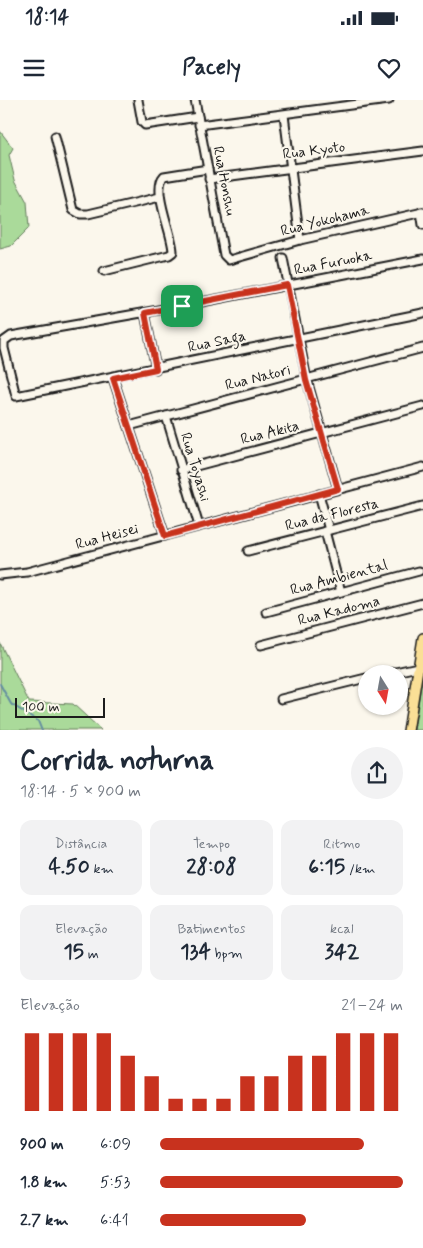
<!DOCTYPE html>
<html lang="pt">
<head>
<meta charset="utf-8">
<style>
  :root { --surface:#fff; --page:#f2f2f3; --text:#1f2937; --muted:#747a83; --accent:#c8321e }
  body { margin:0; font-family:Mynerve,sans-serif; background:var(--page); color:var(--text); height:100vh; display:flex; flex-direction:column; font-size:19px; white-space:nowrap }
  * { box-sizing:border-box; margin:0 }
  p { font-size:16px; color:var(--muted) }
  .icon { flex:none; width:28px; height:28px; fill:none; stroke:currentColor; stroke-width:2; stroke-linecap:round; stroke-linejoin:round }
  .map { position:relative; height:630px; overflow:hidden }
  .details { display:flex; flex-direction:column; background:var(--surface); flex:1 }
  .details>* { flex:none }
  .needle { width:32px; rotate:169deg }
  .fabs { position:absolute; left:358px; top:565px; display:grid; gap:10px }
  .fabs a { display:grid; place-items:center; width:50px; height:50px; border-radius:50%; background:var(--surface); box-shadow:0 1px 4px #0004; font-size:25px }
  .scale { position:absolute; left:15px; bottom:12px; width:90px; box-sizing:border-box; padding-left:5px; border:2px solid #1c1c1c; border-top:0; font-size:14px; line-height:18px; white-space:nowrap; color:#1c1c1c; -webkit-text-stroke:4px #fbf7ec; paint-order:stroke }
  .pin { position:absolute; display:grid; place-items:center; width:42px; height:42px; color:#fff; margin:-21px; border-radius:10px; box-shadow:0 2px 8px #0006 }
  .round { display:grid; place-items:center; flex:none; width:52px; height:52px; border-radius:26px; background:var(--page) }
  .overview { display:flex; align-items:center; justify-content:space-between; height:85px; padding:0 20px }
  h1 { font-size:28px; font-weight:700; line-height:38px }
  .stats { display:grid; grid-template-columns:repeat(3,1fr); gap:8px; height:85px; padding:5px 20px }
  .stats div { display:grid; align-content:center; border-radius:12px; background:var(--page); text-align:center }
  .stats b { font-size:21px; font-weight:700 }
  .stats small { font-size:14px; font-weight:400 }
  .stats p { font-size:14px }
  .chart { height:140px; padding:10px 20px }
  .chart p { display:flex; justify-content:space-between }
  .chart svg { width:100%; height:90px; margin-top:5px; stroke:var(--accent); stroke-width:6 }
  ul { padding:0 20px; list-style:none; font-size:16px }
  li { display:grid; grid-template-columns:80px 60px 1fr; align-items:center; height:38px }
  li i { height:12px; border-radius:6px; background:var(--accent) }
  .status { display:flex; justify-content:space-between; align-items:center; height:35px; padding:0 25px; background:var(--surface); direction:ltr }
  .status svg { height:14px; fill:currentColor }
  header { display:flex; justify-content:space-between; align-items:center; height:65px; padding:0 20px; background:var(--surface); font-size:22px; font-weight:700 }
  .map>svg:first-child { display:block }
</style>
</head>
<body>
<div class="status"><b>18:14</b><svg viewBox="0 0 49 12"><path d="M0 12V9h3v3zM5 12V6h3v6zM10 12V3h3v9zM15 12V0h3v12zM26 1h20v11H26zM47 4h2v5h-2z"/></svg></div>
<header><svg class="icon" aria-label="menu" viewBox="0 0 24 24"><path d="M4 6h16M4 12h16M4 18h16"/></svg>Pacely<svg class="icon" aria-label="heart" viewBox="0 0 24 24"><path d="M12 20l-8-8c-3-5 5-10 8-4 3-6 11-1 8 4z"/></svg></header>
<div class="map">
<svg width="423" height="631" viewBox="0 0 423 631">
  <rect width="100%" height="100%" fill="#fbf7ec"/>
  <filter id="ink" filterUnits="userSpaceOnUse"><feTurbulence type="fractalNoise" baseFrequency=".02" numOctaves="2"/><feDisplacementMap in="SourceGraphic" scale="10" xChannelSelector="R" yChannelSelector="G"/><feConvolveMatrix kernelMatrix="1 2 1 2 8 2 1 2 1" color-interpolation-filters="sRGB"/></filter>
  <g filter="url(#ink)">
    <g fill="#aada9a" stroke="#637b5b">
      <path d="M0,31L13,48L9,55L15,80L27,102L29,128L11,146L0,149Z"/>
      <path d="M0,543L29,602L73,604L101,630H0Z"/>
      <path d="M423,573V630H414Z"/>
    </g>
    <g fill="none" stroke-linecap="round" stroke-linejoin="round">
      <path stroke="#658fa0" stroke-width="2" d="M0,584L11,604L38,621L42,631"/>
      <defs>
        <g id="minor">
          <path d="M138,0L142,22L145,25L198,17"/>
          <path d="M195,0L224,155L229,160L300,140L423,112"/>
          <path d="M284,15L300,140"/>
          <path d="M199,25L389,0"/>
          <path d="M55,36L73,110L80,114H88L160,97"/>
          <path d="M209,79L423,51"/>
          <path d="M421,112L423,125"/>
          <path d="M283,158L307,280L338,389"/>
          <path d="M423,159L181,206L11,236L4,241V248L16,296L423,213"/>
          <path d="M104,171L169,155L173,152C173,134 151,90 164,76L208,69"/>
          <path d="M145,213L156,269"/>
          <path d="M113,278L165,436"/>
          <path d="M166,316L199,426"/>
          <path d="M129,326L423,248"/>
          <path d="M181,370L423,306"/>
          <path d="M319,394L329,430"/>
          <path d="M325,431L341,492"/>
          <path d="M248,451L423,406"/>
          <path d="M0,475L27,472L423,367"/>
          <path d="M266,512L419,471"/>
          <path d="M261,545L423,503"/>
          <path d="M386,574L418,567"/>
          <path d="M281,599L366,578"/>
        </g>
        <path id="major" d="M408,631L423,538"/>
      </defs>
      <use href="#minor" stroke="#1c1c1c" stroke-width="11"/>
      <use href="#major" stroke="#1c1c1c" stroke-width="12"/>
      <use href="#minor" stroke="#fbf7ec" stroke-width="7"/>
      <use href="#major" stroke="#fadf96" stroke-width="9"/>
    </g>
  </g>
  <g fill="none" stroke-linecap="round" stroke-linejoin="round" filter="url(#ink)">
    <defs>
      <path id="route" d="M287,185L306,280L338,389L165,436L113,278L156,269L145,213Z"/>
    </defs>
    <use href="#route" stroke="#fff" stroke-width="10"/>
    <use href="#route" stroke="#c8321e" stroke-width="6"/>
  </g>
  <g text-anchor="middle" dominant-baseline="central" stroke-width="4.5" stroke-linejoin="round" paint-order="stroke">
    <g font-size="15" fill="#1c1c1c" stroke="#fbf7ec">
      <text transform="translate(314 51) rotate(-7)">Rua Kyoto</text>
      <text transform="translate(224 81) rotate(79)">Rua Honshu</text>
      <text transform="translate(325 121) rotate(-14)">Rua Yokohama</text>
      <text transform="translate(333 163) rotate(-11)">Rua Furuoka</text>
      <text transform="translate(217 242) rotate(-12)">Rua Saga</text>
      <text transform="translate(258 278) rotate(-14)">Rua Natori</text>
      <text transform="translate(270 333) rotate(-14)">Rua Akita</text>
      <text transform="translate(195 367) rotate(73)">Rua Toyashi</text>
      <text transform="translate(332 415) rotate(-14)">Rua da Floresta</text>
      <text transform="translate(107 437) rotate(-15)">Rua Heisei</text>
      <text transform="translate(339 478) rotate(-15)">Rua Ambiental</text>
      <text transform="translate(339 511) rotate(-14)">Rua Kadoma</text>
    </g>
  </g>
</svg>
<div class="fabs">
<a><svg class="needle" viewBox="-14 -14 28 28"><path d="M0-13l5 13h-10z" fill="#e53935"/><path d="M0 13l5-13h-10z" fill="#747a83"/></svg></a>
</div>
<div class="scale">100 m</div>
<div class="pin" style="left:182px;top:206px;background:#1e9e55"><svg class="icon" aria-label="arrive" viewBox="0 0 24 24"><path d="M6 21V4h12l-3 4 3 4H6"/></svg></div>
</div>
<section class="details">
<div class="overview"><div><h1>Corrida noturna</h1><p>18:14 · 5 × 900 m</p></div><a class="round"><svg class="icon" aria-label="share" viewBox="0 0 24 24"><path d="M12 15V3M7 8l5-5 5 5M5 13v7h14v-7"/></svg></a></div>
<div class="stats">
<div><p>Distância</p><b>4.50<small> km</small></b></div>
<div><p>Tempo</p><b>28:08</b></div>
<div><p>Ritmo</p><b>6:15<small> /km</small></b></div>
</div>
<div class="stats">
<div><p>Elevação</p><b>15<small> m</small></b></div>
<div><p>Batimentos</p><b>134<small> bpm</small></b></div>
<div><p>kcal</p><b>342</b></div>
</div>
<div class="chart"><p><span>Elevação</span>21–24 m</p>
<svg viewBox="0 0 160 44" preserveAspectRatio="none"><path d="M5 44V6M15 44V6M25 44V6M35 44V6M45 44V17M55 44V27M65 44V38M75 44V38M85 44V38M95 44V27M105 44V27M115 44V17M125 44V17M135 44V6M145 44V6M155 44V6"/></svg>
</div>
<ul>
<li><b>900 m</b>6:09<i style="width:84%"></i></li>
<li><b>1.8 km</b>5:53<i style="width:100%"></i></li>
<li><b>2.7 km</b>6:41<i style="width:60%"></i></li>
</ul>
</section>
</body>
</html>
